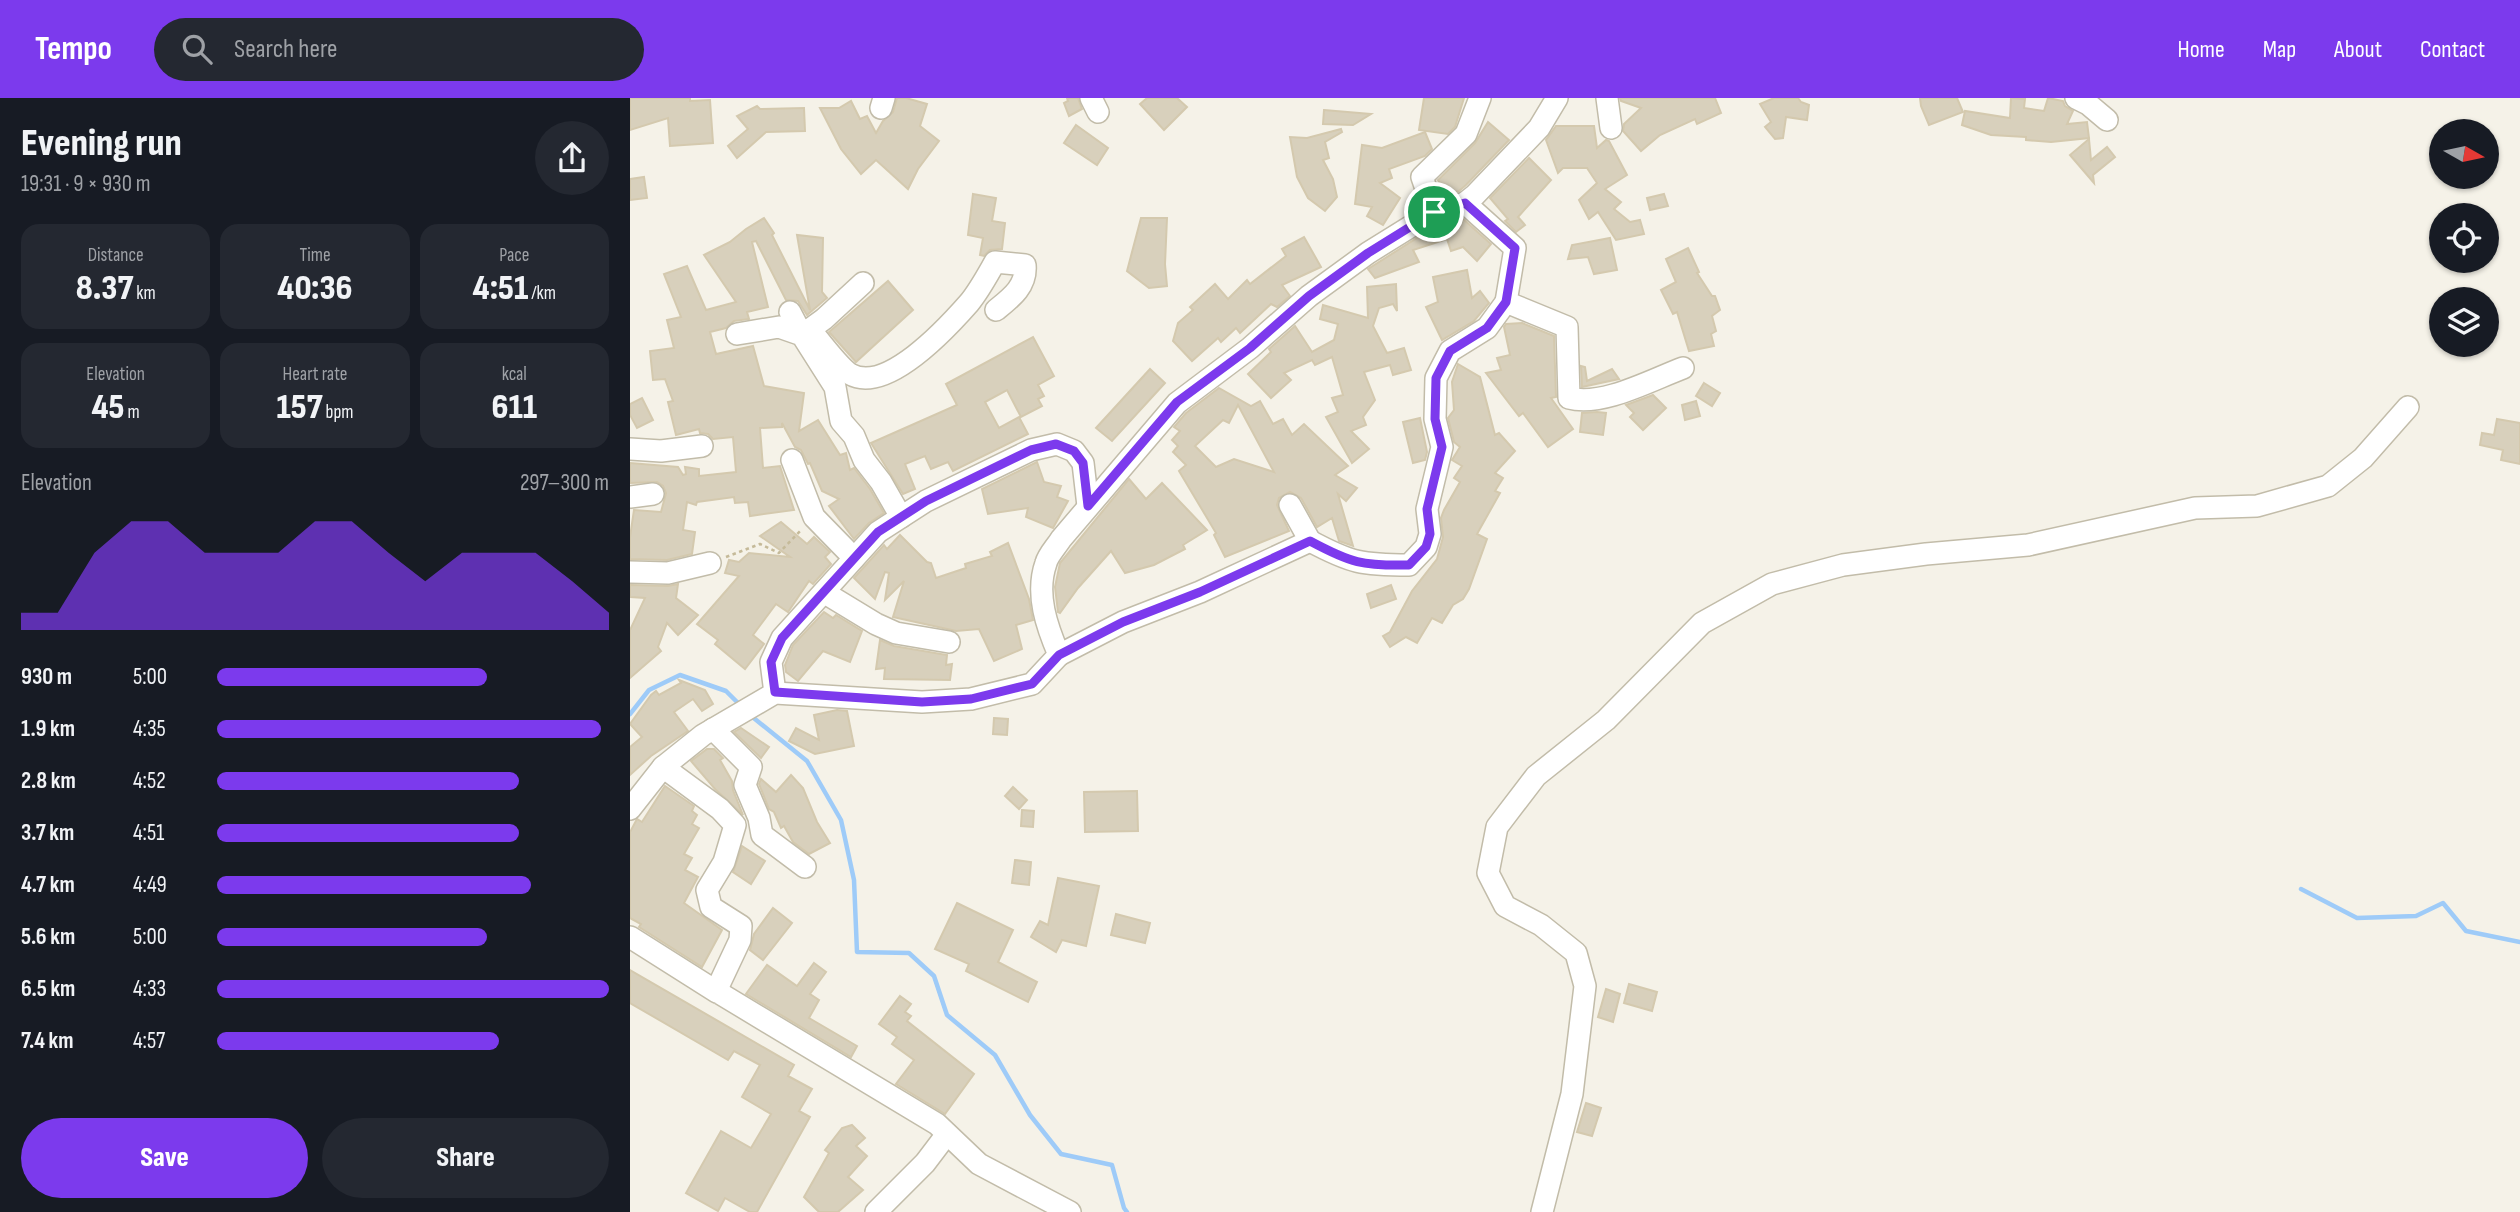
<!DOCTYPE html>
<html lang="en">
<head>
<meta charset="utf-8">
<style>
  :root { --surface:#171b24; --page:#242831; --text:#f1f3f6; --muted:#9ea1a6; --accent:#7c3aed }
  body { margin:0; font-family:"Sofia Sans Condensed",sans-serif; background:var(--page); color:var(--text); height:100vh; display:flex; flex-direction:column; font-size:26px; white-space:nowrap }
  * { box-sizing:border-box; margin:0 }
  p { font-size:23px; color:var(--muted) }
  .icon { flex:none; width:38px; height:38px; fill:none; stroke:currentColor; stroke-width:2; stroke-linecap:round; stroke-linejoin:round }
  .map { position:relative; flex:1; overflow:hidden }
  .panel { display:flex; flex-direction:column; background:var(--surface); width:630px }
  .panel>* { flex:none }
  .needle { width:46px; rotate:99deg }
  .fabs { position:absolute; left:1799px; top:21px; display:grid; gap:14px }
  .fabs a { display:grid; place-items:center; width:70px; height:70px; border-radius:50%; background:var(--surface); box-shadow:0 2px 5px #0004; font-size:35px }
  .pin { position:absolute; display:grid; place-items:center; width:60px; height:60px; color:#fff; margin:-30px; border:4px solid #fff; border-radius:50%; box-shadow:0 2px 7px #0007 }
  .round { display:grid; place-items:center; flex:none; width:74px; height:74px; border-radius:37px; background:var(--page) }
  .overview { display:flex; align-items:center; justify-content:space-between; height:119px; padding:0 21px }
  h1 { font-size:38px; font-weight:800; line-height:52px }
  .metrics { display:grid; grid-template-columns:repeat(3,1fr); gap:10px; height:119px; padding:7px 21px }
  .metrics div { display:grid; align-content:center; border-radius:18px; background:var(--page); text-align:center }
  .metrics b { font-size:35px; font-weight:800 }
  .metrics small { font-size:19px; font-weight:400 }
  .metrics p { font-size:19px }
  .chart { height:196px; padding:14px 21px }
  .chart p { display:flex; justify-content:space-between }
  .chart svg { width:100%; height:126px; margin-top:7px; fill:var(--accent); opacity:.7 }
  .primary-button { display:flex; gap:14px; margin-top:auto; padding:14px 21px }
  .primary-button a { flex:1; height:80px; border-radius:42px; background:var(--accent); color:#fff; font-size:28px; font-weight:800; line-height:80px; text-align:center }
  .primary-button a+a { background:var(--page); color:var(--text) }
  ul { padding:0 21px; list-style:none; font-size:23px }
  li { display:grid; grid-template-columns:112px 84px 1fr; align-items:center; height:52px }
  li i { height:18px; border-radius:9px; background:var(--accent) }
  header { display:flex; align-items:center; gap:42px; box-sizing:border-box; height:98px; padding:0 35px; background:var(--accent); color:#fff }
  header strong { font-size:33px }
  nav { display:flex; gap:38px; margin-inline-start:auto; font-size:24px }
  .search { width:490px; height:63px; background:var(--page); display:flex; align-items:center; gap:18px; box-sizing:border-box; padding:0 24px; border-radius:38px; color:var(--muted); font-size:26px }
  main { display:flex; flex:1; min-height:0 }
  .map>svg:first-child { display:block }
</style>
</head>
<body>
<header>
<strong>Tempo</strong>
<div class="search"><svg class="icon" aria-label="search" viewBox="0 0 24 24"><circle cx="10" cy="10" r="6"/><path d="M15 15l6 6"/></svg>Search here</div>
<nav><a>Home</a><a>Map</a><a>About</a><a>Contact</a></nav>
</header>
<main>
<section class="panel">
<div class="overview"><div><h1>Evening run</h1><p>19:31 · 9 × 930 m</p></div><a class="round"><svg class="icon" aria-label="share" viewBox="0 0 24 24"><path d="M12 15V3M7 8l5-5 5 5M5 13v7h14v-7"/></svg></a></div>
<div class="metrics">
<div><p>Distance</p><b>8.37<small> km</small></b></div>
<div><p>Time</p><b>40:36</b></div>
<div><p>Pace</p><b>4:51<small> /km</small></b></div>
</div>
<div class="metrics">
<div><p>Elevation</p><b>45<small> m</small></b></div>
<div><p>Heart rate</p><b>157<small> bpm</small></b></div>
<div><p>kcal</p><b>611</b></div>
</div>
<div class="chart"><p><span>Elevation</span>297–300 m</p>
<svg viewBox="0 0 160 44" preserveAspectRatio="none"><path d="M0 44V38L10 38L20 17L30 6L40 6L50 17L60 17L70 17L80 6L90 6L100 17L110 27L120 17L130 17L140 17L150 27L160 38V44z"/></svg>
</div>
<ul>
<li><b>930 m</b>5:00<i style="width:69%"></i></li>
<li><b>1.9 km</b>4:35<i style="width:98%"></i></li>
<li><b>2.8 km</b>4:52<i style="width:77%"></i></li>
<li><b>3.7 km</b>4:51<i style="width:77%"></i></li>
<li><b>4.7 km</b>4:49<i style="width:80%"></i></li>
<li><b>5.6 km</b>5:00<i style="width:69%"></i></li>
<li><b>6.5 km</b>4:33<i style="width:100%"></i></li>
<li><b>7.4 km</b>4:57<i style="width:72%"></i></li>
</ul>
<div class="primary-button"><a>Save</a><a>Share</a></div>
</section>
<div class="map">
<svg width="1890" height="1114" viewBox="0 0 1890 1114">
  <rect width="100%" height="100%" fill="#f5f2e8"/>
  <g fill="none" stroke-linecap="round" stroke-linejoin="round">
    <g stroke="#9ecbf8" stroke-width="4.5">
      <path d="M0,616L19,592L50,577L96,593L111,608"/>
      <path d="M120,617L177,663L211,722L224,782L227,854L279,855L304,878L317,917L365,957L400,1017L431,1056L482,1067L494,1110L497,1114"/>
      <path d="M1671,791L1727,820L1786,818L1813,805L1836,833L1890,844"/>
    </g>
  </g>
  <g fill="#d8d0bc" stroke="#d4c9ae" stroke-width="2" fill-rule="evenodd">
    <path d="M0,0H60V3L80,2L83,45L40,48L38,20L0,32Z"/>
    <path d="M267,0H276L297,6L290,28L309,43L288,71L278,91L246,62L231,76L211,51L190,10H209L221,3L230,21L237,18L246,35L253,23L263,14Z"/>
    <path d="M437,0H448L452,11L439,18L434,5L438,3Z"/>
    <path d="M517,0H547L557,9L534,32L510,6Z"/>
    <path d="M794,0H834L825,29L818,36L789,32Z"/>
    <path d="M990,0H1085L1091,15L1067,26L1065,21L1030,37L1011,53L993,33L994,26L1011,10L991,3Z"/>
    <path d="M1144,0H1168L1171,4L1179,7L1177,22L1156,19L1153,40L1145,41L1135,29L1141,24L1130,6Z"/>
    <path d="M1290,0H1327L1333,14L1299,27L1291,8Z"/>
    <path d="M1381,0L1395,1L1394,10L1414,13L1418,0L1433,3L1435,8L1443,13L1437,26L1457,24L1459,40L1421,44L1396,42V39L1361,37L1332,27L1335,13L1380,20Z"/>
    <path d="M127,8L130,11L174,10L175,33L136,34L107,60L98,48L118,31L107,18Z"/>
    <path d="M694,12L741,16L723,27L693,26Z"/>
    <path d="M858,24L879,42L836,87L829,93L818,96L808,82L845,45Z"/>
    <path d="M446,27L478,50L467,67L434,45Z"/>
    <path d="M926,28H964L967,50L976,42L979,43L997,77L975,91L991,104L984,111L1000,124L1010,122L1014,136L986,142L968,114L959,121L949,102L967,85L957,70H933L928,75L916,42Z"/>
    <path d="M711,31L712,34L695,44L699,60L693,62L703,81L707,99L695,113L678,100L667,79L660,39L677,40Z"/>
    <path d="M795,34L802,51L795,58L759,71L762,80L750,85L770,100L753,127L737,118L742,109L725,106L732,47L752,50Z"/>
    <path d="M1459,41L1461,62L1477,49L1485,59L1463,77L1464,85L1440,57Z"/>
    <path d="M899,60L921,82L888,119L895,127L886,134L875,123L878,121L860,100Z"/>
    <path d="M14,79L17,100L0,102V81Z"/>
    <path d="M343,96L366,100L362,123L375,125L372,151L360,152L354,158L350,157L353,140L338,137Z"/>
    <path d="M1034,96L1038,108L1020,112L1017,100Z"/>
    <path d="M134,120L144,135L142,137L180,212L167,137L193,140L192,194L197,200L177,217L168,203L156,202L126,143L122,144L138,209L117,214L119,221L104,223L96,230L80,234L86,256L123,248L134,288L174,295L169,333L188,322L210,357L216,355L220,372L224,370L240,391L254,415L239,425L224,441L199,408L209,401L192,393L180,365L178,366L171,352L165,349L152,325V329L130,330L133,370L150,368L164,412L120,418L118,404L105,405L104,399L67,404L66,407L57,404L53,432L65,434L62,456L37,462L0,461V439L4,412L31,414L36,395L33,388L27,384L0,385V365L48,369L53,377L56,376L55,369L69,371V378L106,374L103,339L83,341L78,336L70,335L69,331L46,337L38,304L43,303L35,281L23,282L20,253L44,250L37,222L51,219L34,176L57,168L76,212L106,204L74,157L100,144L116,131Z"/>
    <path d="M511,120H537L535,166L537,188L519,190L497,173Z"/>
    <path d="M832,120L861,146L847,163L833,149L821,153L817,141L783,152L789,164L745,180L738,171L809,126Z"/>
    <path d="M674,139L691,169L652,187L660,198L647,209L641,206L610,235L606,230L591,244L588,240L562,263L543,243L548,225L563,212L560,209L585,186L598,201L617,182L620,186L656,158L652,151Z"/>
    <path d="M980,140L987,172L964,176L958,159L938,161L942,147Z"/>
    <path d="M1058,150L1069,174L1067,175L1082,198H1085L1090,212L1082,218L1086,233L1081,236L1084,248L1059,253L1047,214L1043,216L1031,192L1046,184L1036,161Z"/>
    <path d="M837,172L842,200L850,193L859,205L844,223L812,242L796,209L808,204L803,179Z"/>
    <path d="M258,183L283,212L226,264L199,234Z"/>
    <path d="M766,186L767,213L763,206L749,210L743,228L757,255L774,250L781,272L763,277L760,267L734,274L745,302L733,319L736,327L721,333L739,351L722,365L696,319L708,314L702,300L713,297L702,259L685,267L682,262L654,275L661,282L641,300L618,276L641,254L639,251L665,228L682,254L704,242L708,226L690,221L693,207L738,220L737,189Z"/>
    <path d="M892,225L924,238L926,299L921,300L943,331L918,349L893,315L889,318L856,275L871,272L867,260L880,257L874,229L876,226Z"/>
    <path d="M403,239L424,278L408,287L414,298L408,301L412,308L391,319L377,292L355,304L369,330L389,319L398,336L323,373L318,364L301,371L295,358L275,366L285,391L273,396L241,345L327,307L316,286Z"/>
    <path d="M828,266L850,279L865,337L869,335L885,353L865,375L873,380L865,393L870,395L847,436L857,441L839,491L833,501L823,507L812,525L802,520L787,545L776,539L760,549L753,538L760,534L782,493L807,461L813,439L811,420L814,412L830,384L824,380L832,368L822,362L830,349L824,344L818,320L824,312L822,284Z"/>
    <path d="M951,268L955,269L957,283L982,271L989,281L952,289Z"/>
    <path d="M520,271L535,285L482,343L466,330Z"/>
    <path d="M1074,285L1090,295L1082,308L1066,298Z"/>
    <path d="M589,290L621,308L630,303L643,326L653,321L662,337L674,326L718,368L705,377L727,390L716,403L708,396L723,448L709,443L702,420L687,429L671,400L660,394L649,400L647,407L659,433L595,459L584,437L586,435L549,373L556,367L543,354L548,348L542,342L550,333L544,329L556,315ZM608,307L644,374L604,361L586,369L565,348L593,322L599,325Z"/>
    <path d="M1023,297L1036,310L1013,332L1000,319L1004,315L996,307Z"/>
    <path d="M12,300L23,322L7,330L0,317V306Z"/>
    <path d="M1066,303L1070,318L1055,322L1052,307Z"/>
    <path d="M967,314L976,315L973,337L950,334L952,315Z"/>
    <path d="M790,320L797,354L795,362L783,365L773,324Z"/>
    <path d="M1867,321L1890,325V366L1871,362L1873,352L1850,347L1852,335L1864,337Z"/>
    <path d="M407,364L414,384L431,388L427,399L438,403L423,430L396,419L398,410L358,416L352,391Z"/>
    <path d="M499,381L516,401L532,385L577,432L553,447L555,451L524,467L495,475L481,453L448,490L430,515L428,514L425,489L430,465Z"/>
    <path d="M151,424L177,446L184,439L200,454L195,459L201,466L183,486L179,483L158,514L146,506L123,537L134,546L115,571L85,546L88,542L67,526L109,478L95,475L99,462L109,464L119,455L160,459L130,438Z"/>
    <path d="M270,437L297,464L301,465L306,480L336,470L335,466L362,458L360,454L378,445L399,501L403,522L386,527L392,551L364,563L349,531L326,533L263,519L274,483L255,502L259,475L255,474L245,501L224,480L254,447L257,451Z"/>
    <path d="M48,486L46,500L68,517L48,537L37,525L28,549L31,553L0,580V532L15,500L0,499V487L38,488Z"/>
    <path d="M761,487L766,501L741,510L737,496Z"/>
    <path d="M194,514L203,520L206,517L232,533L220,564L193,553L168,583L156,574L155,567L163,547Z"/>
    <path d="M250,542L264,548L317,557L316,567L322,566L320,582L254,581L255,570L246,571Z"/>
    <path d="M49,582L75,592L83,606L72,613L63,601L44,614L58,633L21,658L0,677V649L12,639L0,626L21,597L26,593L29,597L51,585Z"/>
    <path d="M207,612L217,613L224,648L185,656L159,643L166,630L189,642L184,617Z"/>
    <path d="M364,620L378,621L377,637L363,636Z"/>
    <path d="M111,630L139,649L131,660L104,634Z"/>
    <path d="M77,651H84L93,660L90,662L102,683L103,692L113,717L85,691L61,663Z"/>
    <path d="M161,677L173,690L187,724L200,745L179,756L163,744L154,728L151,730L144,714L139,711L129,686L131,681L146,694Z"/>
    <path d="M35,688L64,708L62,713L67,717L62,726L69,730L54,756L62,760L55,772L68,779L54,805L92,832L72,869L9,829L11,826L0,820V734L7,721L12,724Z"/>
    <path d="M383,689L397,702L389,711L375,698Z"/>
    <path d="M507,693L508,733L455,734L454,694Z"/>
    <path d="M392,712L404,713L403,729L391,728Z"/>
    <path d="M112,748L135,763L121,786L103,774Z"/>
    <path d="M385,762L401,764L399,787L382,785Z"/>
    <path d="M428,780L469,788L456,848L432,842L426,854L401,839L410,823L418,827Z"/>
    <path d="M327,805L383,832L368,864L407,884L398,904L336,873L339,866L305,851Z"/>
    <path d="M143,810L162,825L133,862L120,852L124,836Z"/>
    <path d="M486,816L520,825L515,845L481,837Z"/>
    <path d="M184,865L196,874L180,896L189,902L179,920L227,948L221,959L116,896L137,867L167,888Z"/>
    <path d="M0,872L164,967L158,978L182,991L169,1013L180,1019L127,1114H120L95,1100L88,1113L56,1095L91,1033L121,1050L141,1016L112,999L130,967L104,953L98,962L0,905Z"/>
    <path d="M999,886L1027,894L1022,913L994,905Z"/>
    <path d="M976,891L990,896L983,924L968,919Z"/>
    <path d="M270,898L281,906L275,914L281,918L277,923L344,976L315,1016L266,986L284,962L262,946L267,939L249,926Z"/>
    <path d="M956,1005L971,1010L962,1038L947,1034Z"/>
    <path d="M222,1027L235,1040L226,1048L237,1058L218,1079L233,1092L208,1114H189L174,1099L199,1055L195,1052L212,1030Z"/>
  </g>
  <g fill="none" stroke-linecap="round" stroke-linejoin="round">
    <defs>
      <g id="minor">
        <path d="M461,0L468,14"/>
        <path d="M977,0L981,30"/>
        <path d="M1446,0L1458,6L1477,22"/>
        <path d="M251,10L254,0"/>
        <path d="M835,105L885,150L876,204L937,229L939,300C972,309 1021,282 1053,270"/>
        <path d="M804,114L792,79L836,36L850,0"/>
        <path d="M160,214L172,237L194,221L233,185"/>
        <path d="M180,231C189,242 209,269 220,276C256,297 317,230 339,205C349,193 357,178 365,164L395,167C397,188 381,200 366,212"/>
        <path d="M107,236L149,229L172,237L205,289L211,323L224,338L234,362L251,384L271,419"/>
        <path d="M0,351L31,353L72,348"/>
        <path d="M162,362L184,419L224,460"/>
        <path d="M0,399L23,396"/>
        <path d="M680,443C721,465 732,467 779,467L796,449L800,436L797,411L812,349L805,321L806,280L820,253L857,230L876,204"/>
        <path d="M0,474L38,475L80,465"/>
        <path d="M195,495L246,526L266,535L319,544"/>
        <path d="M429,557L493,524L570,494L680,443L660,407"/>
        <path d="M145,595L141,564L152,540L248,434L296,403L401,352L427,346L444,353L453,365L458,408"/>
        <path d="M83,631L121,669L115,687L129,720L132,737L175,769"/>
        <path d="M33,669L90,711L105,727L94,764L77,792L81,809L111,828L110,842L86,893"/>
        <path d="M0,711L33,669L73,637L145,595L292,604L341,601L402,586L429,557C417,529 405,496 416,465C418,457 426,449 431,441L547,305L620,250L679,198L738,155L804,114L835,105L845,97L909,30L927,0"/>
        <path d="M0,839L87,894L86,893L307,1026L349,1066L440,1114"/>
        <path d="M246,1114L295,1065L317,1036"/>
        <path d="M912,1114L942,996L955,888L946,855L911,827L875,808L858,775L867,729L906,678L976,622L1072,525L1142,486L1213,467L1296,456L1398,447L1565,410L1627,408L1698,388L1733,360L1778,309"/>
      </g>
    </defs>
    <use href="#minor" stroke="#c2bca9" stroke-width="24"/>
    <path stroke="#c5ba99" stroke-width="2.5" stroke-dasharray="3.5 3.5" stroke-linecap="butt" d="M96,459L130,446L149,455L172,431"/>
    <use href="#minor" stroke="#fff" stroke-width="21"/>
  </g>
  <g fill="none" stroke-linecap="round" stroke-linejoin="round">
    <defs>
      <path id="route" d="M835,105L885,150L876,204L857,230L820,253L806,280L805,321L812,349L797,411L800,436L796,449L779,467C732,468 721,465 680,443L570,494L493,524L429,557L402,586L341,601L292,604L145,594L141,564L152,540L248,434L296,403L401,352L426,346L444,353L453,365L458,408L547,304L620,250L679,198L738,155L804,114Z"/>
    </defs>
    <use href="#route" stroke="#fff" stroke-width="14"/>
    <use href="#route" stroke="#7c3aed" stroke-width="9"/>
  </g>
</svg>
<div class="fabs">
<a><svg class="needle" viewBox="-14 -14 28 28"><path d="M0-13l5 13h-10z" fill="#e53935"/><path d="M0 13l5-13h-10z" fill="#9ea1a6"/></svg></a>
<a><svg class="icon" aria-label="locate" viewBox="0 0 24 24"><circle cx="12" cy="12" r="6"/><path d="M12 2v4M12 18v4M2 12h4M18 12h4"/></svg></a>
<a><svg class="icon" aria-label="layers" viewBox="0 0 24 24"><path d="M12 4l9 5-9 5-9-5zM3 14l9 5 9-5"/></svg></a>
</div>
<div class="pin" style="left:804px;top:114px;background:#1e9e55"><svg class="icon" aria-label="arrive" viewBox="0 0 24 24"><path d="M6 21V4h12l-3 4 3 4H6"/></svg></div>
</div>
</main>
</body>
</html>
